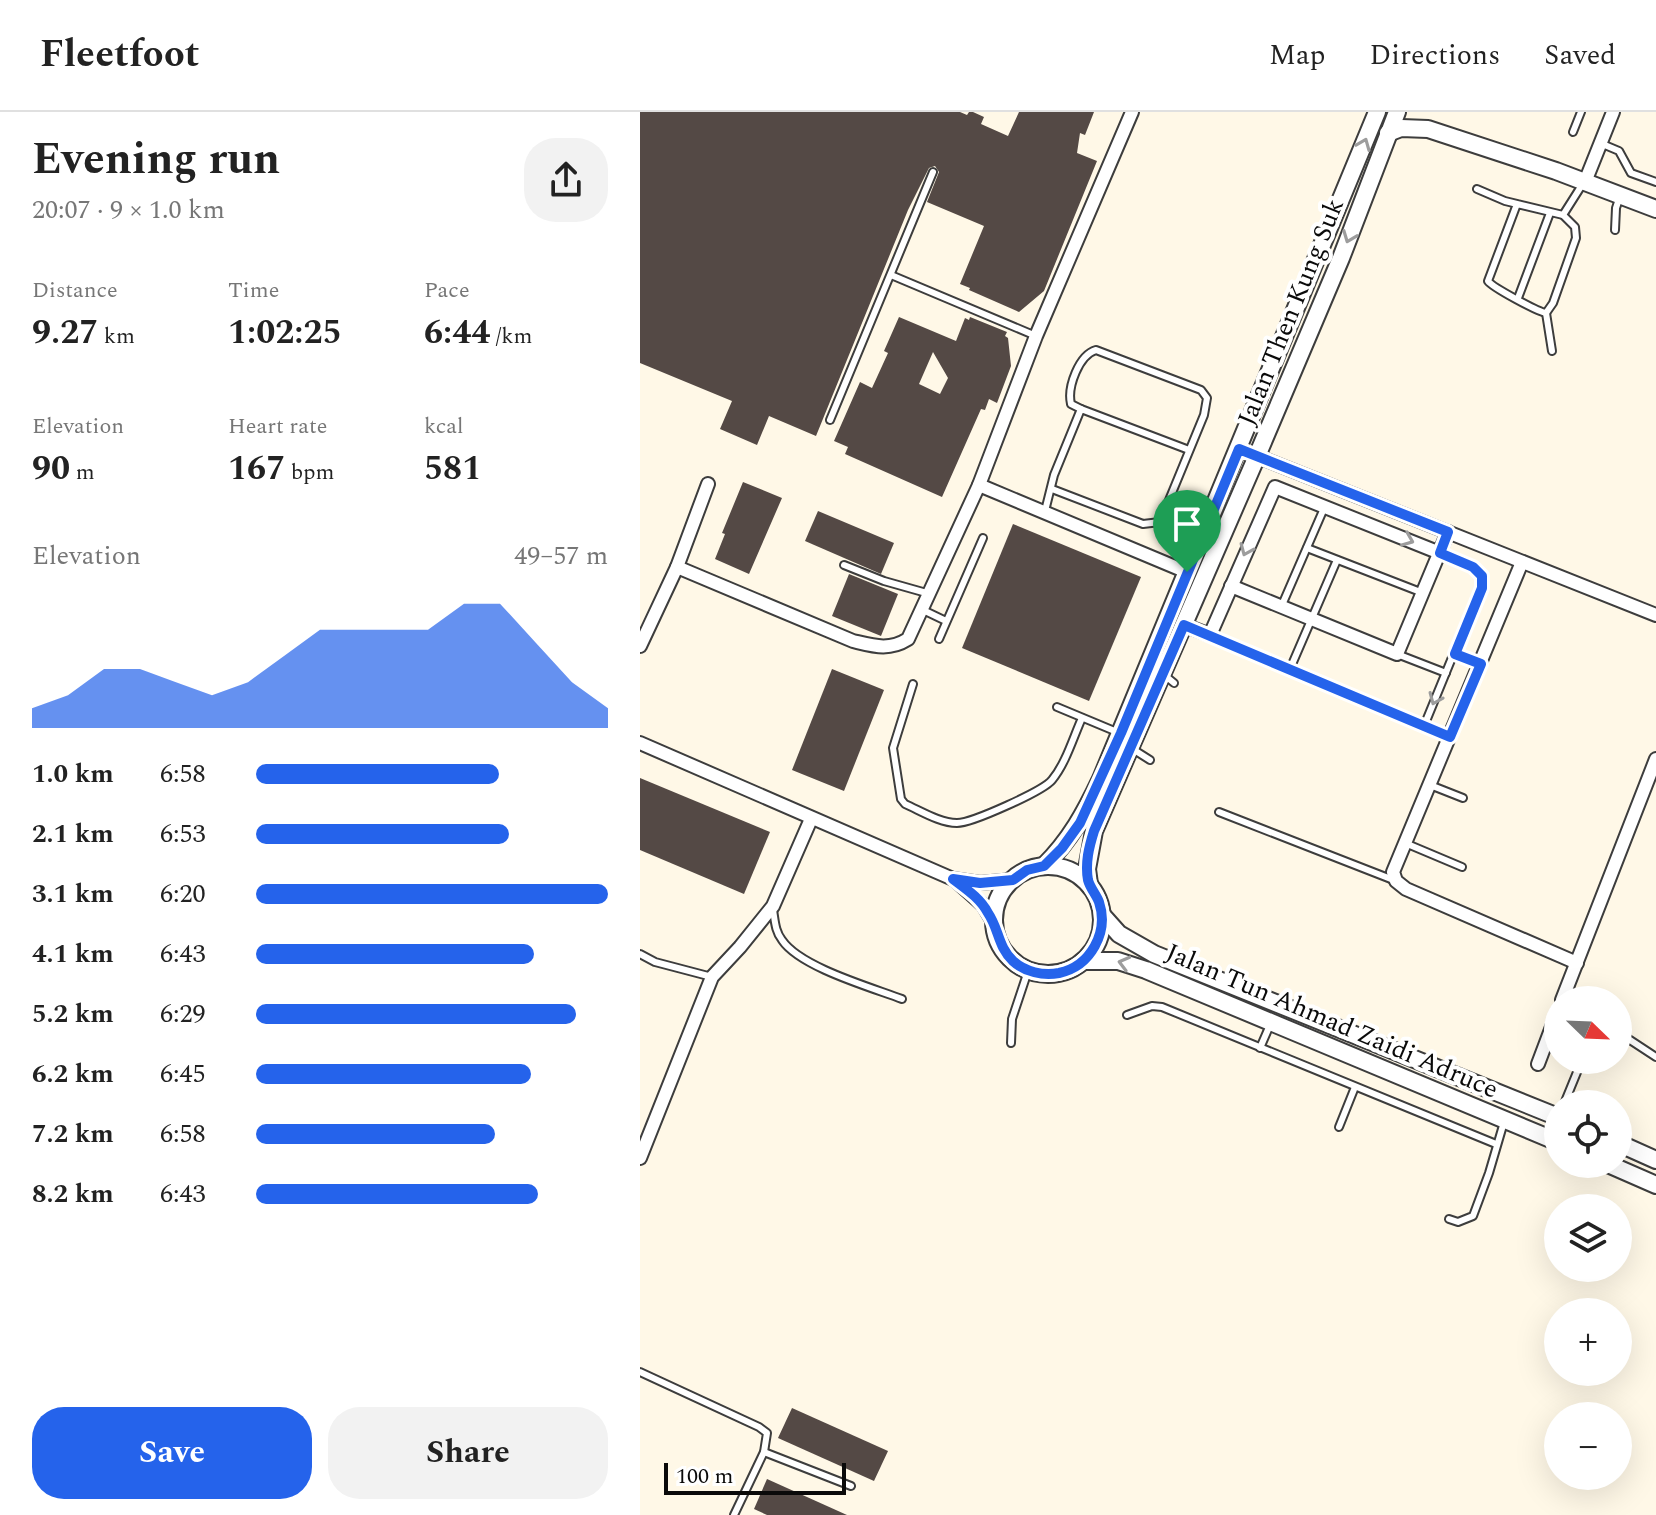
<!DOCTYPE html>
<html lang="en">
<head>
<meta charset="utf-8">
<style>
  :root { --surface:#fff; --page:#f2f2f2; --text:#222; --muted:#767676; --line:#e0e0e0; --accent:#2563eb }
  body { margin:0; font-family:Spectral,serif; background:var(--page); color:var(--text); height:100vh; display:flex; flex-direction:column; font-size:30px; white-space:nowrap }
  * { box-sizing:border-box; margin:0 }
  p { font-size:26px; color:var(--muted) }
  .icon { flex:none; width:44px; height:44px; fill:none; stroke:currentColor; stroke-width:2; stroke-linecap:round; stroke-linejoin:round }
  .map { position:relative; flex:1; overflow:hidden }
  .details { display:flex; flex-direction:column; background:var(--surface); width:640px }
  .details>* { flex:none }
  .needle { width:52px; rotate:113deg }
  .tools { position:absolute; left:904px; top:874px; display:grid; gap:16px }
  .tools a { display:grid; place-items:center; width:88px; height:88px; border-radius:50%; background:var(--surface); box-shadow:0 8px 32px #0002; font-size:40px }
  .scale { position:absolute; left:24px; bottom:20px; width:182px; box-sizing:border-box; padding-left:8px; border:4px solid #0a0a0a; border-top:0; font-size:22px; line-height:28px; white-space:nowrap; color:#0a0a0a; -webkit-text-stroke:6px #fff; paint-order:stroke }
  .pin { position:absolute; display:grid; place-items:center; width:68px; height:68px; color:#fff; margin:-82px -34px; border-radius:50% 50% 50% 0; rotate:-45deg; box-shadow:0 0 8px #0007 }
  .pin .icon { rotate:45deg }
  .round { display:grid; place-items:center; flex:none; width:84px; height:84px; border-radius:32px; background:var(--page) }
  .overview { display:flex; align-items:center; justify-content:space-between; height:136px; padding:0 32px }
  h1 { font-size:44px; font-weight:700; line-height:60px }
  .metrics { display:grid; grid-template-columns:repeat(3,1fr); gap:12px; height:136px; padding:8px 32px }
  .metrics div { display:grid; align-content:center }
  .metrics b { font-size:34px; font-weight:700 }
  .metrics small { font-size:22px; font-weight:400 }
  .metrics p { font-size:22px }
  .chart { height:224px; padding:16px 32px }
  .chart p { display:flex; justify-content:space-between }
  .chart svg { width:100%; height:144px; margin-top:8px; fill:var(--accent); opacity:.7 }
  .cta { display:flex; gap:16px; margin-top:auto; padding:16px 32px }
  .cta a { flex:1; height:92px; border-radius:32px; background:var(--accent); color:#fff; font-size:32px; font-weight:700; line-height:92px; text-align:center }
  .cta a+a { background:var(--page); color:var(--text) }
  ul { padding:0 32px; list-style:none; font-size:26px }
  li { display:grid; grid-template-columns:128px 96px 1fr; align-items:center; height:60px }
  li i { height:20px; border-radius:10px; background:var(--accent) }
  header { display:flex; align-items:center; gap:48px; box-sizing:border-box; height:112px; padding:0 40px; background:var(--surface); border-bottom:2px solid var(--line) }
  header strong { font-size:38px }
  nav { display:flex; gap:44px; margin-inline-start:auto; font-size:28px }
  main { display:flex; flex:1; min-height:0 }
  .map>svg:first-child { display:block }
</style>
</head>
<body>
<header>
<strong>Fleetfoot</strong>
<nav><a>Map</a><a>Directions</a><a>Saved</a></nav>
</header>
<main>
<section class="details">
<div class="overview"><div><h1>Evening run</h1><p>20:07 · 9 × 1.0 km</p></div><a class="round"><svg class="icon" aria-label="share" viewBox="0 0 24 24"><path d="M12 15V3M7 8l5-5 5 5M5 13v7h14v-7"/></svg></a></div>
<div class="metrics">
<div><p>Distance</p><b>9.27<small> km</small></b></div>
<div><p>Time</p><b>1:02:25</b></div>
<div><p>Pace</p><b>6:44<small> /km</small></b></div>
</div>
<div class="metrics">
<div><p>Elevation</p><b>90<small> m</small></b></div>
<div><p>Heart rate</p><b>167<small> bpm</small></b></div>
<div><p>kcal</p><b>581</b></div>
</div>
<div class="chart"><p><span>Elevation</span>49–57 m</p>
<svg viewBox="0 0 160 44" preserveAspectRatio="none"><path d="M0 44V38L10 34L20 26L30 26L40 30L50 34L60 30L70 22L80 14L90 14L100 14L110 14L120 6L130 6L140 18L150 30L160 38V44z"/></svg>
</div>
<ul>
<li><b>1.0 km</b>6:58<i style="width:69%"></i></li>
<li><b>2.1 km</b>6:53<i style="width:72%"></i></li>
<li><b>3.1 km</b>6:20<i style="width:100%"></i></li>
<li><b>4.1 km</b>6:43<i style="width:79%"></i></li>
<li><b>5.2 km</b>6:29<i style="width:91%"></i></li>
<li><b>6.2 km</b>6:45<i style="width:78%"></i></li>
<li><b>7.2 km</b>6:58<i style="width:68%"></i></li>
<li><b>8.2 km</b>6:43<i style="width:80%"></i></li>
</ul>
<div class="cta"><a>Save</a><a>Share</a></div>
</section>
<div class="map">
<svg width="1016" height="1403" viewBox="0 0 1016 1403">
  <rect width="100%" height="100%" fill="#fff8e7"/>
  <g fill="#544945" fill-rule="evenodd">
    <path d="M0,0H320L327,3L329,0H333L344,5L341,12L368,24L379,0H454L445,23L440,21L437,41L457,49L404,179L379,200L329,178L330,176L320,172L344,114L287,90L299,60L295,54L289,56L268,98L176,324L129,304L117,333L80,317L92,289L0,251Z"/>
    <path d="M259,205L316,229L325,206L329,208L330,205L367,220L365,224L368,226L371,254L357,291L349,287L345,298L341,297L302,385L205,342L208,335L194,329L220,270L232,276L248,241L244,239ZM293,240L308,266L300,282L279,272Z"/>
    <path d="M103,370L142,386L109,462L75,447L85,422L82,421Z"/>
    <path d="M178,399L254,431L241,462L165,429Z"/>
    <path d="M373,412L501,465L449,589L322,536Z"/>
    <path d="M209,462L258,482L241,524L192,504Z"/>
    <path d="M192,557L244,578L204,679L152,658Z"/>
    <path d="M0,666L130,720L104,782L0,738Z"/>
    <path d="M152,1296L248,1339L234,1369L138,1326Z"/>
    <path d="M127,1367L207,1403H127L114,1397Z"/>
  </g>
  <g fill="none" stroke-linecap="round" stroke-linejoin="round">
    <defs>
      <g id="service">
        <path d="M933,20L941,0"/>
        <path d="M960,31L979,39L991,61L1016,70"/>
        <path d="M837,77L865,89L923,103L935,115L936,126L913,191L906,201C898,200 852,175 848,169L877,92"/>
        <path d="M923,103L942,73"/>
        <path d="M975,118L976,96L980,84"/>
        <path d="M251,163L396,224"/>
        <path d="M878,186L910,101"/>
        <path d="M906,201L912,239"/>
        <path d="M190,308L293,60"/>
        <path d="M412,377L503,412L520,410L564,303L567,286L561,278L456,238C439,243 427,275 431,292L441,297"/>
        <path d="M405,399L414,363L441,297L549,338"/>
        <path d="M667,436L783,481"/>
        <path d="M204,453L244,469L290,482"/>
        <path d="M642,493L685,394"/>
        <path d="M283,498L306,509"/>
        <path d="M570,523L810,625"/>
        <path d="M299,527L343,426"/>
        <path d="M757,542L806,561"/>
        <path d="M815,542L841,552"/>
        <path d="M650,557L697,448"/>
        <path d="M523,562L534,571"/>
        <path d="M273,572L253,636L261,687L265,692C281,699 300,711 317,711C332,711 403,679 412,668C426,651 433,626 442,606"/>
        <path d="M417,595L477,620"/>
        <path d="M784,614L843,470C840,451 815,447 800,441"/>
        <path d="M491,636L510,648"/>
        <path d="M790,673L823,686"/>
        <path d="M579,700L756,769"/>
        <path d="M765,731L822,755"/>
        <path d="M133,798C135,809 135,819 142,828C160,855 230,875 262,887"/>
        <path d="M0,842L15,850L72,865"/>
        <path d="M487,903L512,894L522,895L856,1032"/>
        <path d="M978,926H987L1016,945"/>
        <path d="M371,931L372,907L388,859"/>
        <path d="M620,936L630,913"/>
        <path d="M924,992L942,948"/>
        <path d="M699,1015L715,975"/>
        <path d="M809,1107L818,1110L833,1104L849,1061L864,1010"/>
        <path d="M0,1260L119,1315L127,1321L124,1340L94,1403"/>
        <path d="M124,1340L211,1374"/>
      </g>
      <g id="minor">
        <path d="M945,70L973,0"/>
        <path d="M599,337L1016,503"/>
        <path d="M339,373L547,460"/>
        <path d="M882,450L753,760L756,769L766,777L937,851"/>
        <path d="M37,455L213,529C234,534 249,539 268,527L339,373L396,224L492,0"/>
        <path d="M591,474L757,542L808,420"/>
        <path d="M544,513L570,523L635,375L800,441"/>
        <path d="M0,534L37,455L68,372"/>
        <path d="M0,631L313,767L340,771L373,768"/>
        <path d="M315,768L343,793L355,813"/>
        <path d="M922,888L1016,647"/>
        <path d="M898,952L918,899"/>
        <path d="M0,1046L72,865L100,835L133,794L171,707"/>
      </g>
      <g id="tertiary">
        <path d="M748,21L761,16L788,17L916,59L1016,97"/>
        <path d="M404,754C430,728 445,701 461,667L737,0"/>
        <circle cx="408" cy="808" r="54"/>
        <path d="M449,772L447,757L454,719L617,344L701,146L757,0"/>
        <path d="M462,803L479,822L514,842L918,1005"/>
        <path d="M444,849H478L506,858L918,1030"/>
        <path d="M978,1031L1016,1048"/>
        <path d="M968,1052L1016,1073"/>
      </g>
    </defs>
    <use href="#service" stroke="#3d3d3d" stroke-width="10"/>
    <use href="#minor" stroke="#3d3d3d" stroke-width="16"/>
    <use href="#tertiary" stroke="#3d3d3d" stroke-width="20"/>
    <use href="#service" stroke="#fff" stroke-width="6"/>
    <use href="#minor" stroke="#fff" stroke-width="12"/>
    <use href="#tertiary" stroke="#fff" stroke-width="16"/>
  </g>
  <defs><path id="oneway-chevron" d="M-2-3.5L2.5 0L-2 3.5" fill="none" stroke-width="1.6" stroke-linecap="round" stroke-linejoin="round" transform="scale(2)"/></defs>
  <g stroke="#9d9d9d">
    <use href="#oneway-chevron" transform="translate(724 32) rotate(-68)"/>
    <use href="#oneway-chevron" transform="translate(709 125) rotate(111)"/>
    <use href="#oneway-chevron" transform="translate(768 428) rotate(22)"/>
    <use href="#oneway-chevron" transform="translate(606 438) rotate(113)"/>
    <use href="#oneway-chevron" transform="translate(795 587) rotate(113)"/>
    <use href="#oneway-chevron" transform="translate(484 851) rotate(-165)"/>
  </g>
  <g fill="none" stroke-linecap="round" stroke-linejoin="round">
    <defs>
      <path id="route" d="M599,337L808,420L800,441L833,455L842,464V476L815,542L841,552L810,625L544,513L454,719C449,735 445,751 448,768C450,776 456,782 459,790C469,820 451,854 419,861C403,864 385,860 373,849C358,835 359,817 348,801C340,786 326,777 313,767L340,771L373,768L387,758L404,754L422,736L440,711L481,621Z"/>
    </defs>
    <use href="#route" stroke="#fff" stroke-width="16"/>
    <use href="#route" stroke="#2563eb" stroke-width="10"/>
  </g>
  <g text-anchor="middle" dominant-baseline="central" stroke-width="8" stroke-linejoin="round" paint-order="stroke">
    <g font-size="26" fill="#0a0a0a" stroke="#fff">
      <text transform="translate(651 200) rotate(-68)">Jalan Then Kung Suk</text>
      <text transform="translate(692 909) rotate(23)">Jalan Tun Ahmad Zaidi Adruce</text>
    </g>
  </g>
</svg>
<div class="tools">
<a><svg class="needle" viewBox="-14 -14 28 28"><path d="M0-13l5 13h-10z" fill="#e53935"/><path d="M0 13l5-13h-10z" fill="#767676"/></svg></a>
<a><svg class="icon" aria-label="locate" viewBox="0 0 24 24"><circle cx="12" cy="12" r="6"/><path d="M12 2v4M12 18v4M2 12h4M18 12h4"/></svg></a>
<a><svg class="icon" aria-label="layers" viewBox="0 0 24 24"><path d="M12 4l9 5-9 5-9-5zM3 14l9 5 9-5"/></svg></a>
<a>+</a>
<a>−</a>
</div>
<div class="scale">100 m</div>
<div class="pin" style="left:547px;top:460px;background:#1e9e55"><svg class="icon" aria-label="arrive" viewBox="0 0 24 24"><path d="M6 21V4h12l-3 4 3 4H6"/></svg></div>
</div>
</main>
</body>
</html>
